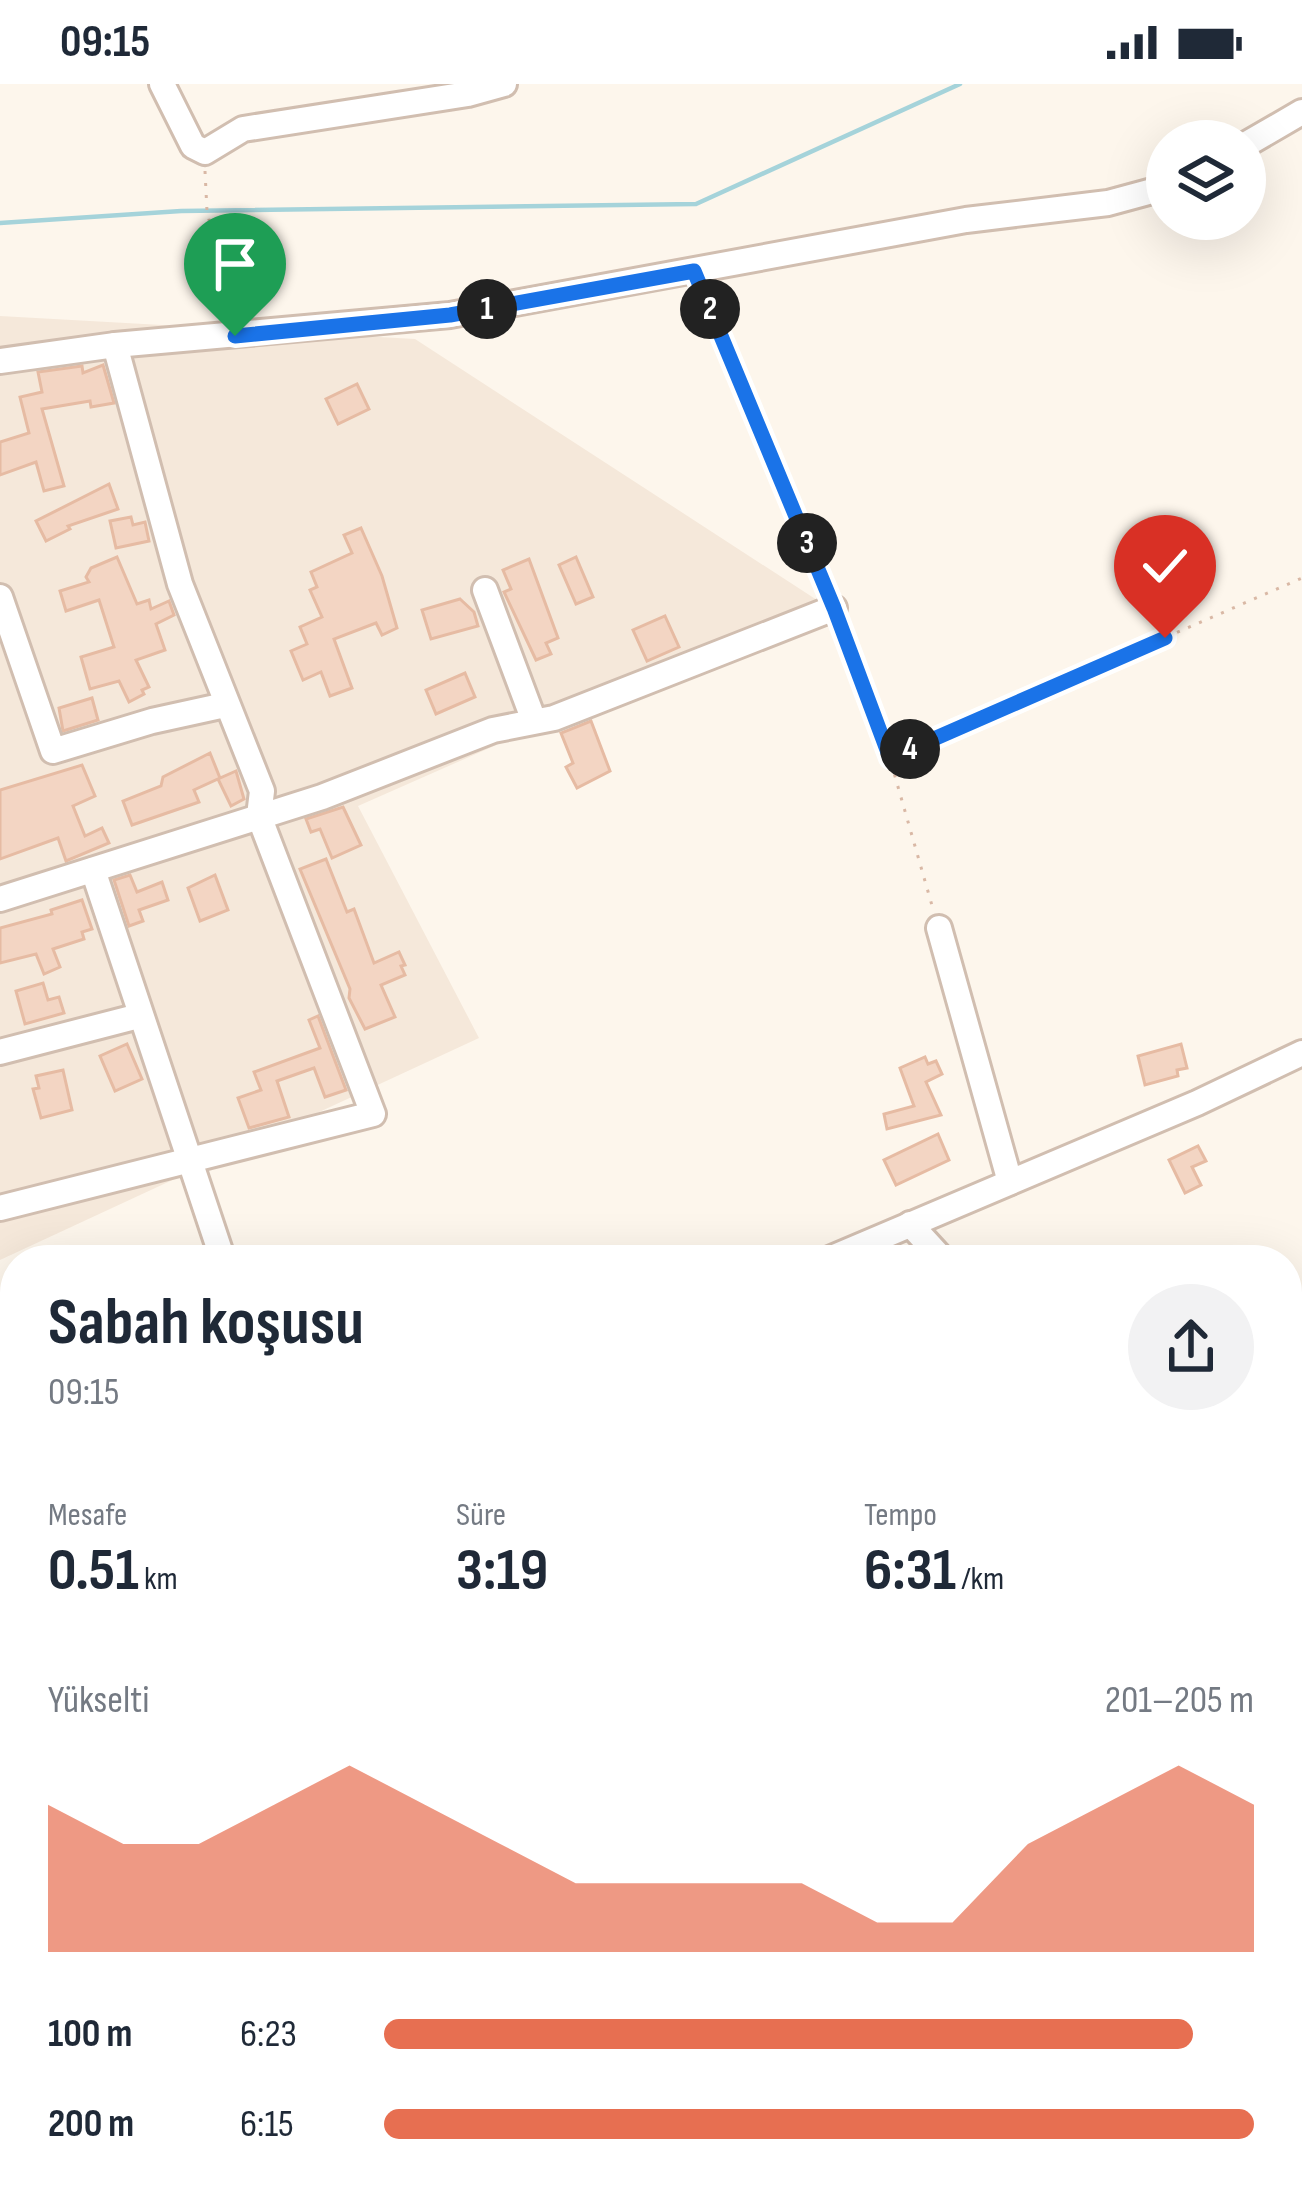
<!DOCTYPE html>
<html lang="tr">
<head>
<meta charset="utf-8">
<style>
  :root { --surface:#fff; --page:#f2f2f3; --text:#1f2937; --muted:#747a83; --accent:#e76f51 }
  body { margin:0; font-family:"Sofia Sans Condensed",sans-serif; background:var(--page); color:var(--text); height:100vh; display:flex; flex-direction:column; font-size:45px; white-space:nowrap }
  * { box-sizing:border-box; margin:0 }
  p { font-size:39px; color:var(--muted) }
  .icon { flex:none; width:66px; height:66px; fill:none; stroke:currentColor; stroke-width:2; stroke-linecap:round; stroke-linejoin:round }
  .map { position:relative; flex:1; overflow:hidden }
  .details { position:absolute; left:0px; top:1161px; width:1302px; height:948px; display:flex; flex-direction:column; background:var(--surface); border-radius:48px 48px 0 0; box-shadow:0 12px 48px #0002 }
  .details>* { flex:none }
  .tools { position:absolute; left:1146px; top:36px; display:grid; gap:24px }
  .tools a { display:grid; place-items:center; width:120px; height:120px; border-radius:50%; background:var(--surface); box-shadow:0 12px 48px #0002; font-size:60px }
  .pin { position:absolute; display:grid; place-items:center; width:102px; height:102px; color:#fff; margin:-123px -51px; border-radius:50% 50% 50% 0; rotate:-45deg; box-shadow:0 0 12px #0007 }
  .pin .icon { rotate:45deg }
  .km { position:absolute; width:60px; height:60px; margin:-30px; border-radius:50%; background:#222; color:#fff; font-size:33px; line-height:60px; text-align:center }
  .round { display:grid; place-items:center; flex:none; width:126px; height:126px; border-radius:63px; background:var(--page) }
  .head { display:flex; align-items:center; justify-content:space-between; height:204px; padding:0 48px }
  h1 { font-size:66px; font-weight:700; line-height:90px }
  .metrics { display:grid; grid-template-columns:repeat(3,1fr); gap:18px; height:204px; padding:12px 48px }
  .metrics div { display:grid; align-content:center }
  .metrics b { font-size:60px; font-weight:700 }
  .metrics small { font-size:33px; font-weight:400 }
  .metrics p { font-size:33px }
  .chart { height:336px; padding:24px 48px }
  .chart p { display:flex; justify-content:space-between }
  .chart svg { width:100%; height:216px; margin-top:12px; fill:var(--accent); opacity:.7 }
  ul { padding:0 48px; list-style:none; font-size:39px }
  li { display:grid; grid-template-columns:192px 144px 1fr; align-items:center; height:90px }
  li i { height:30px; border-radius:15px; background:var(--accent) }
  .status { display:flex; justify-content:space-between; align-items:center; height:84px; padding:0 60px; background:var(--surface); direction:ltr }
  .status svg { height:33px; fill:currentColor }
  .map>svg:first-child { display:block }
</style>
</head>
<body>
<div class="status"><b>09:15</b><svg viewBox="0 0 49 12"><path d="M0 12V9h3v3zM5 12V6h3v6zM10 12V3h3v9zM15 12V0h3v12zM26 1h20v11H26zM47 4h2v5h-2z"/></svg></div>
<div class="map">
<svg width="1302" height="2109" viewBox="0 0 1302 2109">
  <rect width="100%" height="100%" fill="#fdf6ec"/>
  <g fill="#f5e8da">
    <path d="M0,232L415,255L820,518L358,722L479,954L0,1176Z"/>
    <path d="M15,1442V1811L0,1750V1447Z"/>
    <path d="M1302,1579V2034L1287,2005V1583Z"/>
    <path d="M329,2094H544L509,2109H335Z"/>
  </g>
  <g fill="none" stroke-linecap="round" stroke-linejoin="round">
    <path stroke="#a5d3da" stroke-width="4.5" d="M0,139L181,127L696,120L960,0"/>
  </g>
  <g fill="#f3d5c3" stroke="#e6bba3" stroke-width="3">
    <path d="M103,281L114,319L91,323L90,317L42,325L64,402L44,407L36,378L0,391V358L29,349L20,313L42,308L38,288L82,282L83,289Z"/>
    <path d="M357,300L369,325L338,340L326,315Z"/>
    <path d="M109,400L118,425L68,442L70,445L46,457L36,437Z"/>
    <path d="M131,433L133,441L145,438L149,457L116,464L110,437Z"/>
    <path d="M361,444L382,492L397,544L382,551L376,539L334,555L352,604L330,612L321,588L303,596L291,567L307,560L300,543L322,533L310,506L317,503L311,488L352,469L344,451Z"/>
    <path d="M117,473L137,520L149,516L151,525L169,517L174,531L156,540L165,566L136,576L149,603L142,606L144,610L129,618L119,597L90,605L81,573L114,563L99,516L66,527L60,507L89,498L86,493L91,484Z"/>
    <path d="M576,473L593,513L576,520L559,481Z"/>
    <path d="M529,475L558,554L546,559L551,570L536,576L504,508L511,505L503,486Z"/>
    <path d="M460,515L474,528L478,542L431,555L422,526Z"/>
    <path d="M665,532L679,563L647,577L633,546Z"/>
    <path d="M465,589L475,613L436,630L426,606Z"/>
    <path d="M92,614L98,636L63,647L59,624Z"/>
    <path d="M591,637L610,687L577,704L566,683L573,679L561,649Z"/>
    <path d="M210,669L220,694L236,687L244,715L231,722L218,695L194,706L199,718L132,741L123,717L161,702L163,693Z"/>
    <path d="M82,681L95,712L73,722L85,752L102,744L109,759L66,777L58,754L0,775V706Z"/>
    <path d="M343,723L361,761L332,774L320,745L311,748L306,735Z"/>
    <path d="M326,775L347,828L354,825L374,879L399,868L405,881L401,882L405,891L381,901L395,933L365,945L349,914L350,905L300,785Z"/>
    <path d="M130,791L137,808L162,798L168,816L139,826L143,837L129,842L114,796Z"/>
    <path d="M215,791L228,826L200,837L188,804Z"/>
    <path d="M82,816L92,845L82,848L84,855L53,865L60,883L44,890L36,870L0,879V844L52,830L51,826Z"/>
    <path d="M43,899L48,916L59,913L64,929L25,940L16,907Z"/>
    <path d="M318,932L346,1006L325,1013L314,984L277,997L289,1033L249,1044L238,1014L261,1006L254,988L320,964L309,936Z"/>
    <path d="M127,960L142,995L115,1007L100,972Z"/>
    <path d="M1181,960L1187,984L1177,986L1178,992L1145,1001L1138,972Z"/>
    <path d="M925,973L928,980L936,977L942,990L926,998L941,1031L887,1045L884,1030L914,1022L900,984Z"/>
    <path d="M63,986L72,1026L41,1034L33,1005L39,1004L36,992Z"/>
    <path d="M938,1050L949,1076L896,1101L884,1076Z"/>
    <path d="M1198,1062L1206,1077L1192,1083L1201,1101L1185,1109L1169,1076Z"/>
  </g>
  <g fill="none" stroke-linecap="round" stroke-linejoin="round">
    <defs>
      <g id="minor">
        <path d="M162,0L193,62L205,68L243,45L468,10L504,0"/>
        <path d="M1245,61L1302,28"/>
        <path d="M0,277L115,261L450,231L966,136L1108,119L1167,103"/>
        <path d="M485,506L534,637"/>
        <path d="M0,513L53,667L152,637L225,621"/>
        <path d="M93,786L223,1176"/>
        <path d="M0,815L322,713L493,646L554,634L834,524"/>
        <path d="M939,844L1010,1098"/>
        <path d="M0,968L139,932"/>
        <path d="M0,1124L373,1030L259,732L262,707L180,500L115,261"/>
        <path d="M910,1140L943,1176"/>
        <path d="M827,1176L1197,1019L1302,969"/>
        <path d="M0,1307L15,1302"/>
        <path d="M0,1363L15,1406"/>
        <path d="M0,1490L15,1486"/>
        <path d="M1287,1612L1302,1608"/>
        <path d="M1287,1756L1302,1751"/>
        <path d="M1287,1794L1302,1827"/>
      </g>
    </defs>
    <use href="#minor" stroke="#d1beb0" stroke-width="30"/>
    <g stroke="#d9b8a5" stroke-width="3" stroke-dasharray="3 9" stroke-linecap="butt">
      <path d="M205,87L207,127L231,231"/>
      <path d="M702,206L827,507"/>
      <path d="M841,544L884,654L933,825"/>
      <path d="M891,673L1302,494"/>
      <path d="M739,2094L744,2109"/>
    </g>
    <use href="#minor" stroke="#fff" stroke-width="24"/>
  </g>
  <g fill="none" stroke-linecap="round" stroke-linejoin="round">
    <defs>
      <path id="route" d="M235,252L450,231L694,187L834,524L890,674L1165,554"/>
    </defs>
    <use href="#route" stroke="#fff" stroke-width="24"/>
    <use href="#route" stroke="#1a73e8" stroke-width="15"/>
  </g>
</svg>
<div class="tools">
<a><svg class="icon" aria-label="layers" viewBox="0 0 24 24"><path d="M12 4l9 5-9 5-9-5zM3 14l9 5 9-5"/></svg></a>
</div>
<div class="pin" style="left:235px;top:252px;background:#1e9e55"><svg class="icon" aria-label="arrive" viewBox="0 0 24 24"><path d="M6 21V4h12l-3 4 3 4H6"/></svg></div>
<div class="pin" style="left:1165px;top:554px;background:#d93025"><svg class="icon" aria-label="check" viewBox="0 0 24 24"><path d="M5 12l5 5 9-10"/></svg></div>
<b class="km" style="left:487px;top:225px">1</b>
<b class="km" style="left:710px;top:225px">2</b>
<b class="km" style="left:807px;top:459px">3</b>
<b class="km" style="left:910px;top:665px">4</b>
<section class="details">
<div class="head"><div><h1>Sabah koşusu</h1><p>09:15</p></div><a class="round"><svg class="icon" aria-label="share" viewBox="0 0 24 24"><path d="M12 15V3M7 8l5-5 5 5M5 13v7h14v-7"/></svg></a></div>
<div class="metrics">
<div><p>Mesafe</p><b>0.51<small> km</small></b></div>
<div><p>Süre</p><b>3:19</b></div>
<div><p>Tempo</p><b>6:31<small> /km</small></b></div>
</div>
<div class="chart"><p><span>Yükselti</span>201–205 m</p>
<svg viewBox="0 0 160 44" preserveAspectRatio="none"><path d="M0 44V14L10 22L20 22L30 14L40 6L50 14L60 22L70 30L80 30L90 30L100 30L110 38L120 38L130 22L140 14L150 6L160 14V44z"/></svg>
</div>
<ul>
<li><b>100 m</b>6:23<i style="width:93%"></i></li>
<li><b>200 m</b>6:15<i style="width:100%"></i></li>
</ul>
</section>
</div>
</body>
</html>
